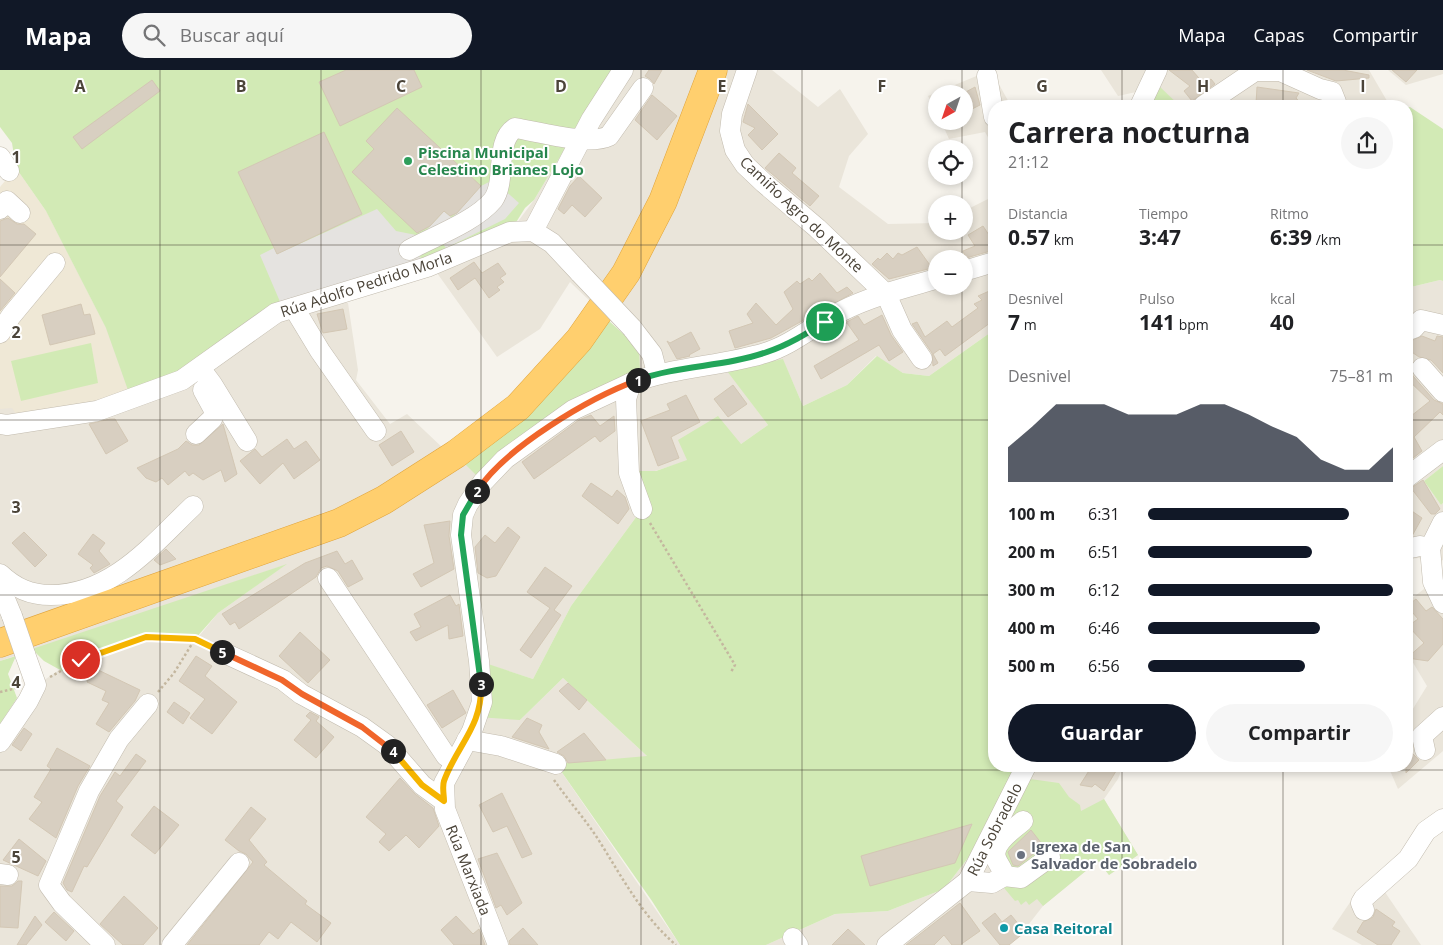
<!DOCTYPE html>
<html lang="es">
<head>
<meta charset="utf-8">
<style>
  :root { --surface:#fff; --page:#f6f6f6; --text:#202124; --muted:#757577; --accent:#111827 }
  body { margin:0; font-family:"Open Sans",sans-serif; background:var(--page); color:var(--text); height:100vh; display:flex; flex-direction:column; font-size:19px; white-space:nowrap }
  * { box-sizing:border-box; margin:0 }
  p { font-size:16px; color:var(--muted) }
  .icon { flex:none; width:28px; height:28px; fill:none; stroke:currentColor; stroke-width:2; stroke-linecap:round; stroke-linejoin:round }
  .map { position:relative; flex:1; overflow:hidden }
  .sheet { position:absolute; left:988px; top:30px; width:425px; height:672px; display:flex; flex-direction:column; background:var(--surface); border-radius:20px; box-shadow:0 2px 8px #0003 }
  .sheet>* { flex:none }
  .needle { width:32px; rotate:220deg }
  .tools { position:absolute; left:928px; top:15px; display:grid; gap:10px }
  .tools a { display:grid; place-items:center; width:45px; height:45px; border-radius:50%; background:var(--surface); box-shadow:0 2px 8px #0003; font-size:25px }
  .pin { position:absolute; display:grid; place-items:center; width:42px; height:42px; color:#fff; margin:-21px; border:2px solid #fff; border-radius:50%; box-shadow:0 1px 5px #0007 }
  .km { position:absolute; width:25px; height:25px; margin:-12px; border-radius:50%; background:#222; color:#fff; font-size:14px; line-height:25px; text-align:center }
  .round { display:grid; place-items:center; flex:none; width:52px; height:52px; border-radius:26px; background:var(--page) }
  .headline { display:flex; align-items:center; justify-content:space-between; height:85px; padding:0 20px }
  h1 { font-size:28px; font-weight:700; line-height:38px }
  .metrics { display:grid; grid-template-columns:repeat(3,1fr); gap:8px; height:85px; padding:5px 20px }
  .metrics div { display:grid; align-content:center }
  .metrics b { font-size:21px; font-weight:700 }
  .metrics small { font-size:14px; font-weight:400 }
  .metrics p { font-size:14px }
  .chart { height:140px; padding:10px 20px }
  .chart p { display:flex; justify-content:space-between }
  .chart svg { width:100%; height:90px; margin-top:5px; fill:var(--accent); opacity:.7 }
  .action { display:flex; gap:10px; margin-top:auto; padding:10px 20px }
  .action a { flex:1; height:58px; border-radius:30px; background:var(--accent); color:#fff; font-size:20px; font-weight:700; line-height:58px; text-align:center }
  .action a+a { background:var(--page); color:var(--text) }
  ul { padding:0 20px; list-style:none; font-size:16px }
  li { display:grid; grid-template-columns:80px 60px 1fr; align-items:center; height:38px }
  li i { height:12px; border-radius:6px; background:var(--accent) }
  header { display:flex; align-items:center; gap:30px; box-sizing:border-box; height:70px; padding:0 25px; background:var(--accent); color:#fff }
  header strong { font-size:24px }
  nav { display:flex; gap:28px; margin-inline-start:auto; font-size:18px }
  .search { width:350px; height:45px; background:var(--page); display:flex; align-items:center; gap:12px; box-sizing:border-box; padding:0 18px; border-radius:28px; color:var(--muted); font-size:19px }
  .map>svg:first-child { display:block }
</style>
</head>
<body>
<header>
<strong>Mapa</strong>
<div class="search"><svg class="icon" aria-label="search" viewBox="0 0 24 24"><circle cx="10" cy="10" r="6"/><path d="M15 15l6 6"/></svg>Buscar aquí</div>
<nav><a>Mapa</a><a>Capas</a><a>Compartir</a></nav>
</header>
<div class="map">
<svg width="1443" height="875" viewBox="0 0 1443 875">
  <rect width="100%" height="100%" fill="#f6f3ec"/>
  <g fill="#eae5da" fill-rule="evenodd">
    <path d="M612,0H772L818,37L840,19L868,64L849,86L839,117L888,154L936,153V161H964V141L994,126V260L929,306L903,303L876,286L847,315L803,336L783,290L728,301L768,355L741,374L655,401H639L642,439L571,536L533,609L480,592L520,650L563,608L648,687L556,694L680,875H0V654L17,628L88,581L142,563L167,566L200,565L218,543L285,495L0,591V117L46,141L106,258L280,250L326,228L348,233L358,300L356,310L390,354L407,344L445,380L639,278L570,212L540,259L497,287L437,203L498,178L534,130ZM936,189H964V216H936Z"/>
    <path d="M991,0L1011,36H994V78L985,62L949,69L941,51H964V24H936V42L928,26Z"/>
    <path d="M1101,0H1369L1390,36H1180L1159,17L1118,26Z"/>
    <path d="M1388,0H1443V4L1406,15Z"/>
    <path d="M1440,210L1443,211V396L1424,411L1441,435L1443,433V490L1431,494L1419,488L1406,489V223L1411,217Z"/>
    <path d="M1433,512L1443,515V681L1398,719L1388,696H1406V650L1427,616L1406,581V533Z"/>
    <path d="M1024,696H1123L1118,709L1104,729L1138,785L1109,805L1098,791L1043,836L1018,868L1001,875H766L835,844L888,841L944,819L968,788Z"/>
    <path d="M1376,809L1421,875H1362L1332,859L1355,825Z"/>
  </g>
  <path fill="#efe8d6" d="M16,98L46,141L106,258L129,323L18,347L12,338L0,339V117Z"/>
  <g fill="#d2eab5">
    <path d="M0,0H612L534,130L525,138L515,154L280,250L182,310L129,323L106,258L46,141L16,98L12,73L0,57Z"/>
    <path d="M1159,16L1180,36H1140Z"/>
    <path d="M1410,37L1443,59V211L1440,210L1411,217L1406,223V64L1408,60L1406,57V38Z"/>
    <path d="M609,251L639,278L640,301L483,412L463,392L570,297Z"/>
    <path d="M994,260V696H1024L968,788L944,819L888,841L835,844L766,875H680L652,831L556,694L647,686L563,608L520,650L477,647L479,591L533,609L571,536L642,439L639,401H656L687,390L678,370L718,346L741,374L768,355L727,301L783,289L803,336L847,315L877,286L903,303L929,306Z"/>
    <path d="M91,273L98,313L21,331L11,291Z"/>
    <path d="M1443,396V433L1441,435L1424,411Z"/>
    <path d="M287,494L218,543L195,569L146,567L81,590L62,601L44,591L32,579Z"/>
    <path d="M16,586L8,604L17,628L0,654V591Z"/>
    <path d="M1030,709L1059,713L1069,727L1080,735L1081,741L1104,729L1138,785L1109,805L1098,791L1043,836L1037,829L1029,835L1026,831L1021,835L1018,830L1015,831L999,812L1000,762Z"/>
  </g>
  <path fill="#e5e3e0" d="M493,110L519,133L505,149L446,178L439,169L416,183L423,190L284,241L260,185L274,178L277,184L377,139L396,161L421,166L444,141L452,148L481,116Z"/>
  <g fill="#d8cfc1" stroke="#d3c7b4">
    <path d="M346,0H414L422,17L340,56L319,12Z"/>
    <path d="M649,0H662L654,14L650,9L645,6Z"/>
    <path d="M1169,0H1192L1204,14L1211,9L1215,14L1192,31L1184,21L1190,16Z"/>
    <path d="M1307,0H1343L1369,5V8L1336,11Z"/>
    <path d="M1392,0H1417L1406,12Z"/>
    <path d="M152,10L160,21L82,79L73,67Z"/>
    <path d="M975,17L980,35L964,43V23Z"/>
    <path d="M1257,17L1299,23L1296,28L1303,36H1266L1256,34Z"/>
    <path d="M652,25L677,46L657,70L635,50Z"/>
    <path d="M748,34L778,64L762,80L748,65L755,58L743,52Z"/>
    <path d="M397,38L481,116L457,143L450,146L444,141L430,156L417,163L352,102L374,79L366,71Z"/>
    <path d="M324,62L362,144L277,184L238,102Z"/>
    <path d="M779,83L796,98L792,103L819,126L810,136L765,98Z"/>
    <path d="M579,106L602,128L585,147L572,135L564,144L558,139L570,116Z"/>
    <path d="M8,148L17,154H24L36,164L0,207V151Z"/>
    <path d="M983,156L989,165L994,162V180L966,188L963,181L975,176L968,165Z"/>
    <path d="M917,177L932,198L889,209L872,194L878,188L880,190L887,183L893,189L898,183L902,185Z"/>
    <path d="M474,192L482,203L498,193L506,204L500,208L504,212L497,217L500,220L489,228L475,208L458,220L450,208Z"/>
    <path d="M820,203L837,223L847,217L853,223L771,268L735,278L729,261L753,253L747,244L756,233L776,255L793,239L784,222L797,211L800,214L809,208L812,211Z"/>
    <path d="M0,209L15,223L0,241Z"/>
    <path d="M994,219V250L945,286L940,279L933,284L938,293L933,296L932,283L912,254L917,252L925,267L947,251L952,257L978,238L974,234L982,230L978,226Z"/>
    <path d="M81,234L84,245L90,244L95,264L50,275L42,245Z"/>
    <path d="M343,239L347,259L323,263L317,244Z"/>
    <path d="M882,245L891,265L903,282L889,291L879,275L821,309L814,296L859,270L847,253L841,255L858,246L864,255Z"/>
    <path d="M691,262L700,279L689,285L690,286L677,289L667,271L670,273Z"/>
    <path d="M1422,266L1435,271L1437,266L1443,267V303L1431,290L1419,287L1406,278V273Z"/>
    <path d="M1406,291L1411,296L1413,306L1434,330L1443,334V345L1440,342L1414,367L1422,381L1408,392L1406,350L1430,331L1406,308Z"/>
    <path d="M733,315L747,334L728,347L714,329Z"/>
    <path d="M686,325L700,352L671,367L679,388L658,396L641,351L670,340L667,334Z"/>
    <path d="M591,345L600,356L614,346L615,361L600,372L595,366L534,409L522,392L579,350Z"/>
    <path d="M110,349H115L128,371L106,384L89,354Z"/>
    <path d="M223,354L237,404L225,412L221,400L203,410L193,403L189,406L185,401L168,415L162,408L156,412L146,408L137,398L178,379L186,371L192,375H199Z"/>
    <path d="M401,361L414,382L392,396L379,375Z"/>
    <path d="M287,369L294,379L306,371L320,390L294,409L283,393L260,414L240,391L255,379L262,387Z"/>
    <path d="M1423,410L1440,439L1435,444H1431L1411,418Z"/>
    <path d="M591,413L612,427L617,420L625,427L629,439L618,454L582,426Z"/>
    <path d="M1406,437L1422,448L1412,466L1406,467Z"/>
    <path d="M450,451L449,466L454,499L421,517L413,504L434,493L424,455Z"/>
    <path d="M508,457L520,467L496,506L487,508L478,503L475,477L485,465L495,473Z"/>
    <path d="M24,462L47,485L35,497L12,473Z"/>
    <path d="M93,464L105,473L99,481L110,494L94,503L90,498L93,495L78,484Z"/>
    <path d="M166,479L176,489L160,495L154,490Z"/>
    <path d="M337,481L345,494L352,490L363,509L348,517L338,501L327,496L321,498L316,507L239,559L235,552L230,555L222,544L305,493Z"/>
    <path d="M545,497L572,516L554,540L561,545L531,588L520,580L550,538L527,522Z"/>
    <path d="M450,525L456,536L459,534L463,566L449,569L448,555L416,571L410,562L421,557L414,544Z"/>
    <path d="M1416,529L1426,541L1432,537L1443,549V574L1428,591L1407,588L1424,573L1408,556L1418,549L1407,536Z"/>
    <path d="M300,562L330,590L308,613L279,586Z"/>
    <path d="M196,586L212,596L205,606L237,632L212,664L190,648L205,629L179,611Z"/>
    <path d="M94,598L140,620L135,631L109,662L96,654L109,633L102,630L106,621L87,612Z"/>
    <path d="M568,613L587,630L579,640L559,621Z"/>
    <path d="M453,620L466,643L442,658L427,635Z"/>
    <path d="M174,632L190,643L183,654L167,642Z"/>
    <path d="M310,642L319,647L316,651L334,667L316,688L294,670L311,650L306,646Z"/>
    <path d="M527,648L542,655L539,662L549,679L512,667Z"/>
    <path d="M24,658L32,664L21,681L12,675Z"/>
    <path d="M584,663L606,690L568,693L564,686L557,682Z"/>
    <path d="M1406,677L1419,690L1406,703Z"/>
    <path d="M57,678L90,696L78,716L56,768L29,749L42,732L34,727L51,699L47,696Z"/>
    <path d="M136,684L146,691L116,731L123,737L87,797L84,796L72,822L67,820L63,813L100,726L115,702L120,706Z"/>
    <path d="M1092,696H1112L1116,701L1104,721L1095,714L1092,717L1080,715Z"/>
    <path d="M400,708L415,724L433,738L439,756L419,778L406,765L389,781L379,772L386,764L366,747Z"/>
    <path d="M502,723L532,784L522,788L507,756L493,762L479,735Z"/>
    <path d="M154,736L179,755L155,784L131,765Z"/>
    <path d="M251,737L266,749L249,770L267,792L264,795L307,831L305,834L331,853L317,872L291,852L278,869L269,862L259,875H187L253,792L246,784L239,781L225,770Z"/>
    <path d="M972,754L955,793L870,816L861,786Z"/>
    <path d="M1031,760L1042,774L1034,780L1036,782L1018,796L1013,795L1008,782Z"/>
    <path d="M19,769L46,791L38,806L3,790Z"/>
    <path d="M497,783L522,833L507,845L501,835L496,838L478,789Z"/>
    <path d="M18,811H22L18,858L0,857V816H12Z"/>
    <path d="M124,826L158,858L143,875H123L100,854Z"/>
    <path d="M960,833L980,861L960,875H952L944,865L934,875H906Z"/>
    <path d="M1376,839L1395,852L1392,856L1400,861L1391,875H1378L1357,862L1363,852L1373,847Z"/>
    <path d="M54,842L74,861L66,871L45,852Z"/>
    <path d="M995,843L1002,852L1011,845L1025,862L1009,875H1000L982,853Z"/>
    <path d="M35,846L42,855L26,875H17Z"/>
    <path d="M456,846L473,864L479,859L485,875H454L441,860Z"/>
    <path d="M523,858L538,875H510L509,871Z"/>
    <path d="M848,859L865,875H832Z"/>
  </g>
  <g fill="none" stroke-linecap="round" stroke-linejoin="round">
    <defs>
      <g id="minor">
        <path d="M747,0L732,44L730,61L735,80L745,95L764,113L817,158L886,224L902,260L922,289"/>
        <path d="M987,6L994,47"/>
        <path d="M1140,36L1157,0"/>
        <path d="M1203,36L1255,1H1280L1320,19L1332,22L1336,32L1335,36"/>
        <path d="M0,87L9,101"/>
        <path d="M0,139L7,131L20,143"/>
        <path d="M533,161L591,50L623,0"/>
        <path d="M409,180C433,167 476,151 493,130C507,111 494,72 515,58C540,62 588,76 609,66L643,18"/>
        <path d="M964,201L994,192"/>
        <path d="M294,238L320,281L376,361"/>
        <path d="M632,258L652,284L657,303"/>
        <path d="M1406,261L1414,258L1421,250L1443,255"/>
        <path d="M0,263L11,246L55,193"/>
        <path d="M200,298L212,314L247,371"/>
        <path d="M1422,298L1443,322"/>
        <path d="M0,354L7,355L97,341L182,310L276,243L427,197L510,162L533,161L552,173L580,203"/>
        <path d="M196,364L212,349L215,342L203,320"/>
        <path d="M1406,408L1443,380"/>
        <path d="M642,439L629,403L626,329L631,313C674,297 721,296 765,283C794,274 815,254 842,241C872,226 905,218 936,209"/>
        <path d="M1430,478L1443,452"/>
        <path d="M1406,479L1420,476L1430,478L1433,512L1443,533"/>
        <path d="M0,504C15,518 30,525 51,525C112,525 152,475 193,436"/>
        <path d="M328,508L446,686L455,692"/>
        <path d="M0,517L12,546"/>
        <path d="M220,581L283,610L301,624L362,657L387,675L422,715L444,731"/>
        <path d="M467,670L501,676L556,694"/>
        <path d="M0,672L28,631L36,615L25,584"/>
        <path d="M1425,680L1422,666L1443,647"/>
        <path d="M0,804L8,805"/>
        <path d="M1004,806L1021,808L1050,787"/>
        <path d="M968,811L992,813L1004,806C1003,798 998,795 996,788C991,773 1014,759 1023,751"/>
        <path d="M1364,840L1361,833L1364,828L1408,789L1426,761L1443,749"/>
        <path d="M793,868L798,875"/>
        <path d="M105,875L62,833L49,815L89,721L119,669L148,634"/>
        <path d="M172,875L239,793"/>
        <path d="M498,875L445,739L444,713L472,661L482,632L479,591L461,465L463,445L468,434L483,412L505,389L573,340L631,313"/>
        <path d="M887,875L968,811L1026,696"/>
      </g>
      <path id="highway" d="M0,573L339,453L384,430L456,384L518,337L579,270L626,203L663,131L713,0"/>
    </defs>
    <use href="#minor" stroke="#c2bbae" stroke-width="21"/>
    <use href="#highway" stroke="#e0a43c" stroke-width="29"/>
    <g stroke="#c4b79f" stroke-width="2.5" stroke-dasharray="2.5 2.5" stroke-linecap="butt">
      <path d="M650,453L735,595L731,602"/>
      <path d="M50,607L81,590L146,567L195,569"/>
      <path d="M0,622L17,618"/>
      <path d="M158,622L174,603L195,569L206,575"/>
      <path d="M554,710C568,730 585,749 598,769C622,807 642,846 676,875"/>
    </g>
    <use href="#minor" stroke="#fff" stroke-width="20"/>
    <use href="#highway" stroke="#ffcf6e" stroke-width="28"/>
    <defs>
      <g id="minor-bridge">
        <path d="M580,203L632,258"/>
        <path d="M12,546L25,584"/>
      </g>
    </defs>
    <use href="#minor-bridge" stroke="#c2bbae" stroke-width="21" stroke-linecap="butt"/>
    <use href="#minor-bridge" stroke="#fff" stroke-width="20"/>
  </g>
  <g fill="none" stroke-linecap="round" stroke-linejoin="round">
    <defs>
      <path id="split-1" d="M638,310C679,295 725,297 767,282C788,275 806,264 825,252"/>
      <path id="split-2" d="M477,421C506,377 589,328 638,310"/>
      <path id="split-3" d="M477,421L463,445L461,465L481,614"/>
      <path id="split-4" d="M393,681L422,715L444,731C444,725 442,717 444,711C457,675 483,656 481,614"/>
      <path id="split-5" d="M222,582L282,610L302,624L362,657L393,681"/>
      <path id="split-6" d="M81,590L146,567L195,569L222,582"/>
    </defs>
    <use href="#split-1" stroke="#fff" stroke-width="10"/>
    <use href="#split-2" stroke="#fff" stroke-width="10"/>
    <use href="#split-3" stroke="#fff" stroke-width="10"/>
    <use href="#split-4" stroke="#fff" stroke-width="10"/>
    <use href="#split-5" stroke="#fff" stroke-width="10"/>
    <use href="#split-6" stroke="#fff" stroke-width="10"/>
    <use href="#split-1" stroke="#22a559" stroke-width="6"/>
    <use href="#split-2" stroke="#f0652b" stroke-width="6"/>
    <use href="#split-3" stroke="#22a559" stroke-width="6"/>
    <use href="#split-4" stroke="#f5b400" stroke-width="6"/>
    <use href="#split-5" stroke="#f0652b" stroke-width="6"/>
    <use href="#split-6" stroke="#f5b400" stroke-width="6"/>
  </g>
  <path fill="none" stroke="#4b4439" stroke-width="1" stroke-opacity="0.55" d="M160,0V875M321,0V875M481,0V875M641,0V875M802,0V875M962,0V24M1122,0V36M1283,0V36M962,51V79M962,106V134M962,161V189M0,175H994M1406,175H1443M962,216V875M0,350H994M1406,350H1443M0,525H994M1406,525H1443M1122,696V875M1283,696V875M0,700H1443"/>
  <circle fill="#2e9e5b" stroke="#fff" stroke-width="2" cx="408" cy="91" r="5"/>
  <circle fill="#6b7280" stroke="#fff" stroke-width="2" cx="1021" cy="785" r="5"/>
  <circle fill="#0f9aa8" stroke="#fff" stroke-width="2" cx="1004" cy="858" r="5"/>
  <g text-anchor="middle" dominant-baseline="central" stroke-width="4" stroke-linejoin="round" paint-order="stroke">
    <g font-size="15" font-weight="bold" fill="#27864d" stroke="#fff" text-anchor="start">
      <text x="418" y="82">Piscina Municipal<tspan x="418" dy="17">Celestino Brianes Lojo</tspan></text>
    </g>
    <g font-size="15" fill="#4b4439" stroke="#fff">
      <text transform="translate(802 144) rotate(43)">Camiño Agro do Monte</text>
      <text transform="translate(366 214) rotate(-18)">Rúa Adolfo Pedrido Morla</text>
      <text transform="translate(994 759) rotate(-63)">Rúa Sobradelo</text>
      <text transform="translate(469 800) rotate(68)">Rúa Marxiada</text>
    </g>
    <g font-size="15" font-weight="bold" fill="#5b616d" stroke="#fff" text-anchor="start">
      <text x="1031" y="776">Igrexa de San<tspan x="1031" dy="17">Salvador de Sobradelo</tspan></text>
    </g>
    <g font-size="15" font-weight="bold" fill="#0d838f" stroke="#fff" text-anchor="start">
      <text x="1014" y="858">Casa Reitoral</text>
    </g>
  </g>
  <g font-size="16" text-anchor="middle" font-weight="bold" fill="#4b4439" stroke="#fff" stroke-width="4" stroke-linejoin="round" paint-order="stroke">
    <text x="80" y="22">A</text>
    <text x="241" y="22">B</text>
    <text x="401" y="22">C</text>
    <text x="561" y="22">D</text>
    <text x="722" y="22">E</text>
    <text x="882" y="22">F</text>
    <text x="1042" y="22">G</text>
    <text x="1203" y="22">H</text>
    <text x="1363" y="22">I</text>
    <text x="16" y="93">1</text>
    <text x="16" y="268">2</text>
    <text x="16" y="443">3</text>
    <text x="16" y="618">4</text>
    <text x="16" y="793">5</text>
  </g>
</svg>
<div class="tools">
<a><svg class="needle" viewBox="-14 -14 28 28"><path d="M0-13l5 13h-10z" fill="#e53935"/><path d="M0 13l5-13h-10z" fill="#757577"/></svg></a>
<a><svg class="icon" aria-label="locate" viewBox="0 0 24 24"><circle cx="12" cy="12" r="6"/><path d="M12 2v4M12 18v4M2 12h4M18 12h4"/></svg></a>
<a>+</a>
<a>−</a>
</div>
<div class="pin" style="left:825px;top:252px;background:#1e9e55"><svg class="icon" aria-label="arrive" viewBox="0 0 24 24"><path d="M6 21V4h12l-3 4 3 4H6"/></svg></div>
<div class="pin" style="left:81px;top:590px;background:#d93025"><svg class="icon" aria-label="check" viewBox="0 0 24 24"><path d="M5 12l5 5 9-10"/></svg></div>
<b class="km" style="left:638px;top:310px">1</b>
<b class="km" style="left:477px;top:421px">2</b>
<b class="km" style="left:481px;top:614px">3</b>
<b class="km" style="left:393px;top:681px">4</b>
<b class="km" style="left:222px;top:582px">5</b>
<section class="sheet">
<div class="headline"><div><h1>Carrera nocturna</h1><p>21:12</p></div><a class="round"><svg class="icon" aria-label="share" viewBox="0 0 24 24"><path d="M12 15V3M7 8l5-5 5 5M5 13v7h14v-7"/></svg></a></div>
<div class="metrics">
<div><p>Distancia</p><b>0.57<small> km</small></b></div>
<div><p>Tiempo</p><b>3:47</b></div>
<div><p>Ritmo</p><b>6:39<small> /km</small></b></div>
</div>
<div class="metrics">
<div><p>Desnivel</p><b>7<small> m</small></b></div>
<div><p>Pulso</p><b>141<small> bpm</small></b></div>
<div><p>kcal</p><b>40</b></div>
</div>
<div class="chart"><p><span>Desnivel</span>75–81 m</p>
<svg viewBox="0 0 160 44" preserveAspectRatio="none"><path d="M0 44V27L10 17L20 6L30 6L40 6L50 11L60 11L70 11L80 6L90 6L100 11L110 17L120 22L130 33L140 38L150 38L160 27V44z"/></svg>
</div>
<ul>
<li><b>100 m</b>6:31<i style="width:82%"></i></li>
<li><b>200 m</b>6:51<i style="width:67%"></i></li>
<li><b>300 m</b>6:12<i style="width:100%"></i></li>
<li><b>400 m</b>6:46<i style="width:70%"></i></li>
<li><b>500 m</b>6:56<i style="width:64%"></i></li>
</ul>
<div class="action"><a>Guardar</a><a>Compartir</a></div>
</section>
</div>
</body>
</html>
